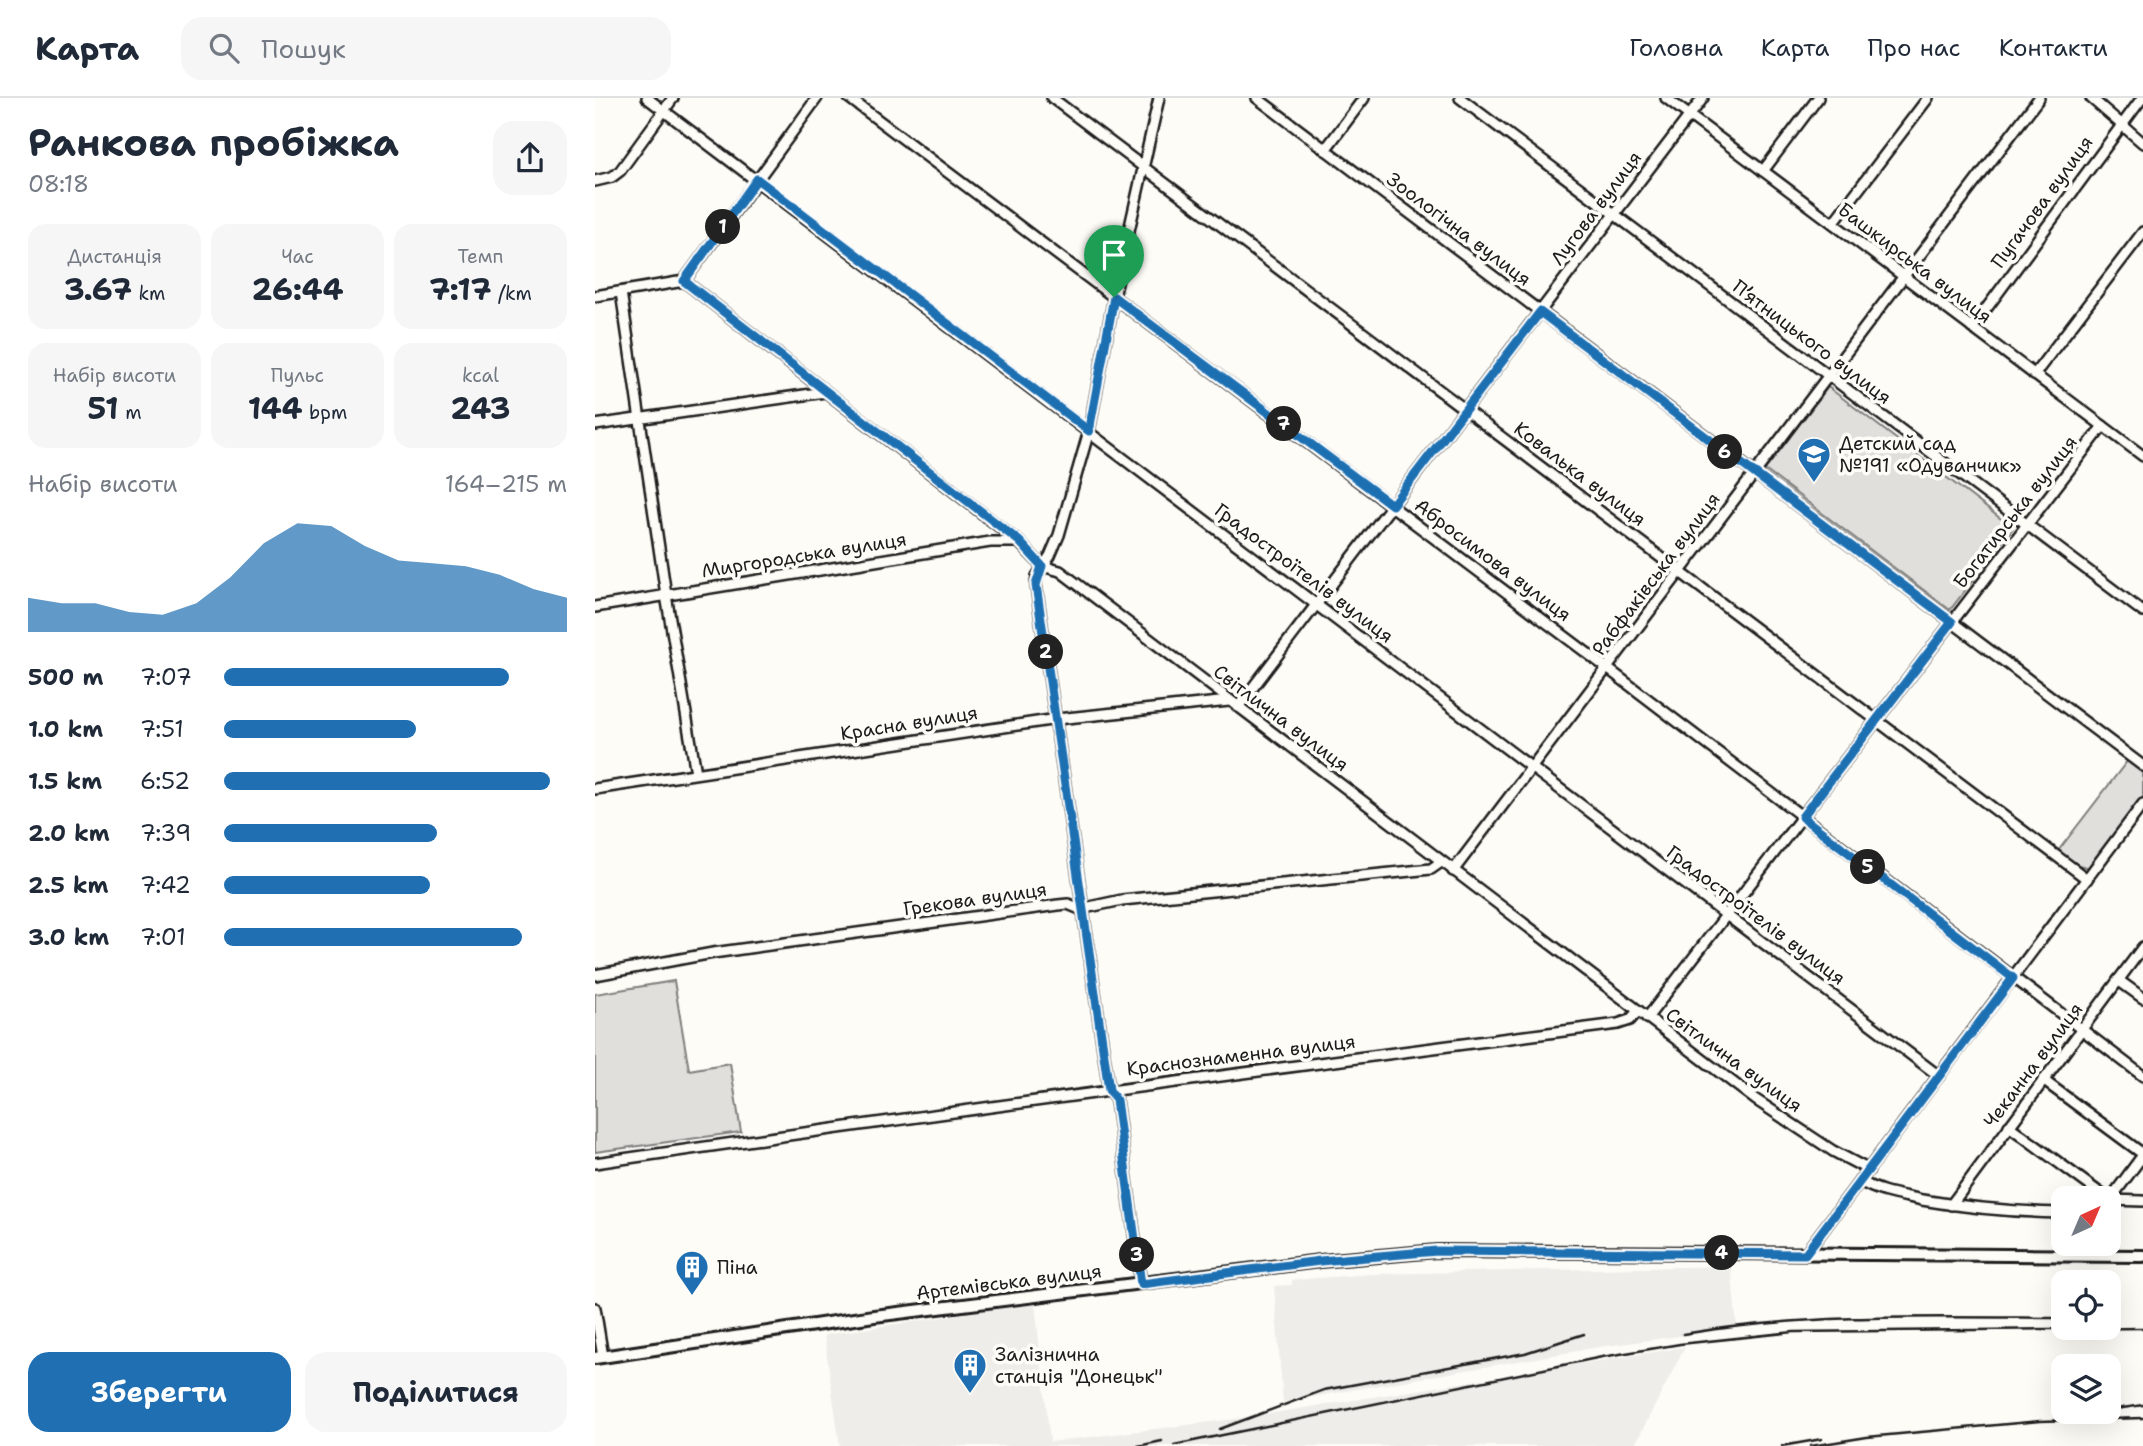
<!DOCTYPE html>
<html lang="uk">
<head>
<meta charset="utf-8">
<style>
  :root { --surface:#fff; --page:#f6f6f7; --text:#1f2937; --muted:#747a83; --line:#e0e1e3; --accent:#1f6fb2 }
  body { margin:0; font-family:"Shantell Sans",sans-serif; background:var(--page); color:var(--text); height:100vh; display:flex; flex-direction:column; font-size:26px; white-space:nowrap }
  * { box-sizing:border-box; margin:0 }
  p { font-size:23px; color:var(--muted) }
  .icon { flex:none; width:38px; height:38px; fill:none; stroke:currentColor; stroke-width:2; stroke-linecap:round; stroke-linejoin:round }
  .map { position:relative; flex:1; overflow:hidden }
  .drawer { display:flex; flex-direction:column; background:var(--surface); width:595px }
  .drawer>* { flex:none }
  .needle { width:46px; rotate:44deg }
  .tools { position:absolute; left:1456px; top:1088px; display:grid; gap:14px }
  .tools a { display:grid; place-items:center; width:70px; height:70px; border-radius:14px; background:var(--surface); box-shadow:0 7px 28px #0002; font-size:35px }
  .pin { position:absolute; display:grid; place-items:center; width:60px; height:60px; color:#fff; margin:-72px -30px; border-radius:50% 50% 50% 0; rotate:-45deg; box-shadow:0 0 7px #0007 }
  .pin .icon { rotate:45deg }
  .km { position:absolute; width:35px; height:35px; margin:-18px; border-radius:50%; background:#222; color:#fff; font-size:19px; line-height:35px; text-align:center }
  .round { display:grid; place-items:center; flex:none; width:74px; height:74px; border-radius:21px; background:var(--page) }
  .summary { display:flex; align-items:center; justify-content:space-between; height:119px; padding:0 28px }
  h1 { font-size:38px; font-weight:700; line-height:52px }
  .figures { display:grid; grid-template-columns:repeat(3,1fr); gap:10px; height:119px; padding:7px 28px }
  .figures div { display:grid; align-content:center; border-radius:18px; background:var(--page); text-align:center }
  .figures b { font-size:30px; font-weight:700 }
  .figures small { font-size:19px; font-weight:400 }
  .figures p { font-size:19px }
  .chart { height:196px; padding:14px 28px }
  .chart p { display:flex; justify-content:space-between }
  .chart svg { width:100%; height:126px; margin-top:7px; fill:var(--accent); opacity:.7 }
  .primary-button { display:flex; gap:14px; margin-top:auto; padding:14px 28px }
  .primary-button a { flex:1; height:80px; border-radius:21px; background:var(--accent); color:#fff; font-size:28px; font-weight:700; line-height:80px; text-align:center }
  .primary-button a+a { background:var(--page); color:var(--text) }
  ul { padding:0 28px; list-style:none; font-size:23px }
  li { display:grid; grid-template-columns:112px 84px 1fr; align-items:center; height:52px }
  li i { height:18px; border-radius:9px; background:var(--accent) }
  header { display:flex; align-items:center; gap:42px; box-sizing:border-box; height:98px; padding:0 35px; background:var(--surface); border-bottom:2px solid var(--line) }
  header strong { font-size:33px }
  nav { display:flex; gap:38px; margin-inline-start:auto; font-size:24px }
  .search { width:490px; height:63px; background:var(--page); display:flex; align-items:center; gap:18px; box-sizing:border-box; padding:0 24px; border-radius:21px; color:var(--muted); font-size:26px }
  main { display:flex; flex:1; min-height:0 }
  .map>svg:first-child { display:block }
</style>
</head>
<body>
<header>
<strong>Карта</strong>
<div class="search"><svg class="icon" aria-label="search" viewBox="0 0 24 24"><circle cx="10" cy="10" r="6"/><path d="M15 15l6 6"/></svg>Пошук</div>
<nav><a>Головна</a><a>Карта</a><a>Про нас</a><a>Контакти</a></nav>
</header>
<main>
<section class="drawer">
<div class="summary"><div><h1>Ранкова пробіжка</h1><p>08:18</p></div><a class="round"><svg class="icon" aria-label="share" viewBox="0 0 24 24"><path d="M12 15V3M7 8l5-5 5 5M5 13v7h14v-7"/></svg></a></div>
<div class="figures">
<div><p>Дистанція</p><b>3.67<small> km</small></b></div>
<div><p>Час</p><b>26:44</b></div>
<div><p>Темп</p><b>7:17<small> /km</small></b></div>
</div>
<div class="figures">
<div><p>Набір висоти</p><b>51<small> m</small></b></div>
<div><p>Пульс</p><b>144<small> bpm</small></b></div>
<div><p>kcal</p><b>243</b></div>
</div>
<div class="chart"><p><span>Набір висоти</span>164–215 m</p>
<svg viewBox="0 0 160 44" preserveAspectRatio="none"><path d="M0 44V32L10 34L20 34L30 37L40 38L50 34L60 25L70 13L80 6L90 7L100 14L110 19L120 20L130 21L140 24L150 29L160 32V44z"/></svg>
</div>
<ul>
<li><b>500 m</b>7:07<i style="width:83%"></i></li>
<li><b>1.0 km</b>7:51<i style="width:56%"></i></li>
<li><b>1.5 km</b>6:52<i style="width:95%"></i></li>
<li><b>2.0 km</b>7:39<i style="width:62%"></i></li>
<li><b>2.5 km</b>7:42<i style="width:60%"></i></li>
<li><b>3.0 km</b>7:01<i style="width:87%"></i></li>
</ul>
<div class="primary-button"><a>Зберегти</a><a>Поділитися</a></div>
</section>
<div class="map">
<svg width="1548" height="1348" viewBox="0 0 1548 1348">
  <rect width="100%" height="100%" fill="#fdfcf7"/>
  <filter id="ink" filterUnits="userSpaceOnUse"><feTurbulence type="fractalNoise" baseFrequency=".0143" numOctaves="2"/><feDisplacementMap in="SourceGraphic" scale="14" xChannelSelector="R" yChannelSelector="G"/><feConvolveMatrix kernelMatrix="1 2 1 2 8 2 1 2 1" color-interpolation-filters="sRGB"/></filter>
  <g filter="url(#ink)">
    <g fill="#eeede9">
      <path d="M1136,1168L1142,1230L1004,1249L688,1304L679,1188L697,1187V1182L777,1176Z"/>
      <path d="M440,1205L455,1344L640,1321L1090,1249L1039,1348H245L229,1237Z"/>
    </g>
    <g fill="#e0dfdb" stroke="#7e7e7c" stroke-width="2">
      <path d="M1233,289L1418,430L1355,512L1170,372Z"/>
      <path d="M1533,662L1548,674V701L1495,770L1480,766L1463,753Z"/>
      <path d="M79,883L94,972L135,965L146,1034L0,1054V896Z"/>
    </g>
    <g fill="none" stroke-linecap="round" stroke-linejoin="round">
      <defs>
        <g id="minor">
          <path d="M52,0L1344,978"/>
          <path d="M254,0L1012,570L1548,978"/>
          <path d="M457,0L1492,781"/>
          <path d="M662,0L1548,668"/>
          <path d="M865,0L1548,514"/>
          <path d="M1071,0L1548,358"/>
          <path d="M1496,0L1548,45"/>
          <path d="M730,52L769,0"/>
          <path d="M1168,73L1223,0"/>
          <path d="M0,83L17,79L25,73L78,0"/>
          <path d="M1238,125L1333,0"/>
          <path d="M89,183L424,444L447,468L465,473L1161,1002L1238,1053L1274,1072"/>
          <path d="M89,183L222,0"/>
          <path d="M26,194L71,497L101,675"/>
          <path d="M0,198L89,183"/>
          <path d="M1377,230L1547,0"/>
          <path d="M1439,277L1548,134"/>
          <path d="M0,327L230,294"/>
          <path d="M0,509L395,444H424"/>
          <path d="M643,609L1108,0"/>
          <path d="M0,691L462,621L634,603"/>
          <path d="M858,773L1444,0"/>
          <path d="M0,877L118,855L463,807L473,806L485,811L527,802L836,771L846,764"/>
          <path d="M1523,882L1548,900"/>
          <path d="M1052,920L1508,328"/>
          <path d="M1448,982L1548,1056"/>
          <path d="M1414,1028L1513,1101"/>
          <path d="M0,1065C341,1015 682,970 1023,926L1035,922L1043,913"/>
          <path d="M1265,1083C1285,1095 1305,1097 1327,1102C1374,1110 1421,1114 1468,1115"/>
          <path d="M1515,1102L1548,1103"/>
          <path d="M1514,1103L1548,1057"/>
          <path d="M1356,1107L1548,849"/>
          <path d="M1210,1156L1548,706"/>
          <path d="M546,1186L521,1002L514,992L441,487L442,478L455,458L464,437L494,333L519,199L564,0"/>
          <path d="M0,1210L8,1259"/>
        </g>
        <path id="major" d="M0,1260L279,1218L725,1163L842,1153L1548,1158"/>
      </defs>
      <use href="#minor" stroke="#1c1c1c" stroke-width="14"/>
      <use href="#major" stroke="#1c1c1c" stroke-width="16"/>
      <use href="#minor" stroke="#fdfcf7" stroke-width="9"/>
      <use href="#major" stroke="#fdfcf7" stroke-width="10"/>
      <g stroke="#1c1c1c" stroke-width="2.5">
        <path d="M1088,1236C1213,1215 1341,1219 1468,1220"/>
        <path d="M1514,1312L1548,1307"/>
        <path d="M625,1331L729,1292L930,1255L989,1236"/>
        <path d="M579,1347L1007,1259L1085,1246L1199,1234L1548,1230"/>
        <path d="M543,1348L567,1343"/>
        <path d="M1187,1348L1227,1341"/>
        <path d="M1216,1348L1272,1339L1445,1323L1548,1320"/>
      </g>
    </g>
  </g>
  <g fill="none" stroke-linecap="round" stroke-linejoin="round" filter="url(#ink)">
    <defs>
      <path id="route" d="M162,81L494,333L519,199L797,407L945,214L1357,524L1207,719L1418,880L1210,1156L842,1153L725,1163L546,1186L521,1002L514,992L441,487L447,468L424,443L89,183Z"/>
    </defs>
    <use href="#route" stroke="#fff" stroke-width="14"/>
    <use href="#route" stroke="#1f6fb2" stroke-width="9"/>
  </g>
  <defs>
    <symbol id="school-pin" viewBox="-11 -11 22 30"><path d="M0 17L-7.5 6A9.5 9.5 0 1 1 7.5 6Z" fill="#1f6fb2" stroke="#fdfcf7"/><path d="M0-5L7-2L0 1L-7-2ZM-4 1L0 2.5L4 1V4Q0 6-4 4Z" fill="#fff"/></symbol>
    <symbol id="building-pin" viewBox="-11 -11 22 30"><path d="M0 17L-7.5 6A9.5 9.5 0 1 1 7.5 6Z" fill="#1f6fb2" stroke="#fdfcf7"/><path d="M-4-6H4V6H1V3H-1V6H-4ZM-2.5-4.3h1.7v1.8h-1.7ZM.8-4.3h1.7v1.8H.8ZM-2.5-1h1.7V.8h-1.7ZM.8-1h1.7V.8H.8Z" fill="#fff"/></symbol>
  </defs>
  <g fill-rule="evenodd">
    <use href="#school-pin" x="1200" y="337" width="38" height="52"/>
    <use href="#building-pin" x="78" y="1150" width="38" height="52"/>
    <use href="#building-pin" x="356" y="1248" width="38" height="52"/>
  </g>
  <g text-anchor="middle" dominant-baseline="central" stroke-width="7" stroke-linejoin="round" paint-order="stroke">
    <g font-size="19" fill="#1c1c1c" stroke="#fdfcf7">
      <text transform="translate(1447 104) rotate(-54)">Пугачова вулиця</text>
      <text transform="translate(1001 110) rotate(-53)">Лугова вулиця</text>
      <text transform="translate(864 131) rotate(37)">Зоологічна вулиця</text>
      <text transform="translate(1320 165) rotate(37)">Башкирська вулиця</text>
      <text transform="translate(1217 244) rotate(37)">П’ятницького вулиця</text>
      <text transform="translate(985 376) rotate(37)">Ковалька вулиця</text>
      <text transform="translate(1420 414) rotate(-52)">Богатирська вулиця</text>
      <text transform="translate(209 457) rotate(-9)">Миргородська вулиця</text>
      <text transform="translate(898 462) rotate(37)">Абросимова вулиця</text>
      <text transform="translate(709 475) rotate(37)">Градостроїтелiв вулиця</text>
      <text transform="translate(1061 476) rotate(-53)">Рабфаківська вулиця</text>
      <text transform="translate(686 620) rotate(37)">Світлична вулиця</text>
      <text transform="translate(314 625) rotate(-9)">Красна вулиця</text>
      <text transform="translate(380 801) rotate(-8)">Грекова вулиця</text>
      <text transform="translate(1161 817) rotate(37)">Градостроїтелiв вулиця</text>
      <text transform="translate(646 957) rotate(-7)">Краснознаменна вулиця</text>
      <text transform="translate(1139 962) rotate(36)">Світлична вулиця</text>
      <text transform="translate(1438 967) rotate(-53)">Чеканна вулиця</text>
      <text transform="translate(414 1184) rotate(-7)">Артемівська вулиця</text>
    </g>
    <g font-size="19" fill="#1c1c1c" stroke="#fdfcf7" text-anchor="start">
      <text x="1244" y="345">Детский сад<tspan x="1244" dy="22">№191 «Одуванчик»</tspan></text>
      <text x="122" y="1169">Піна</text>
      <text x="400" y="1256">Залізнична<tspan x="400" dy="22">станція "Донецьк"</tspan></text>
    </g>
  </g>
</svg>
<div class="tools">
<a><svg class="needle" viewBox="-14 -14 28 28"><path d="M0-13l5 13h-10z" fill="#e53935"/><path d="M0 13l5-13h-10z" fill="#747a83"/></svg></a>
<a><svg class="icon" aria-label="locate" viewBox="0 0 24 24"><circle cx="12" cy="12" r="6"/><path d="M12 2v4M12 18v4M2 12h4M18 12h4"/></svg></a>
<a><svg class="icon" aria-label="layers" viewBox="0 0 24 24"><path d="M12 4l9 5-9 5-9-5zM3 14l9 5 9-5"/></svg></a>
</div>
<div class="pin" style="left:519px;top:199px;background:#1e9e55"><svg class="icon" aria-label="arrive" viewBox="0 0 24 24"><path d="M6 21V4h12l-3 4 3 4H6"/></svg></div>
<b class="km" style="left:128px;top:129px">1</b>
<b class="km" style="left:451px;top:554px">2</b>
<b class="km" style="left:542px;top:1157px">3</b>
<b class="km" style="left:1127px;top:1155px">4</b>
<b class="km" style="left:1273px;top:769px">5</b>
<b class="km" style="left:1130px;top:354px">6</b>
<b class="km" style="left:689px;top:326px">7</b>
</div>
</main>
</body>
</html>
